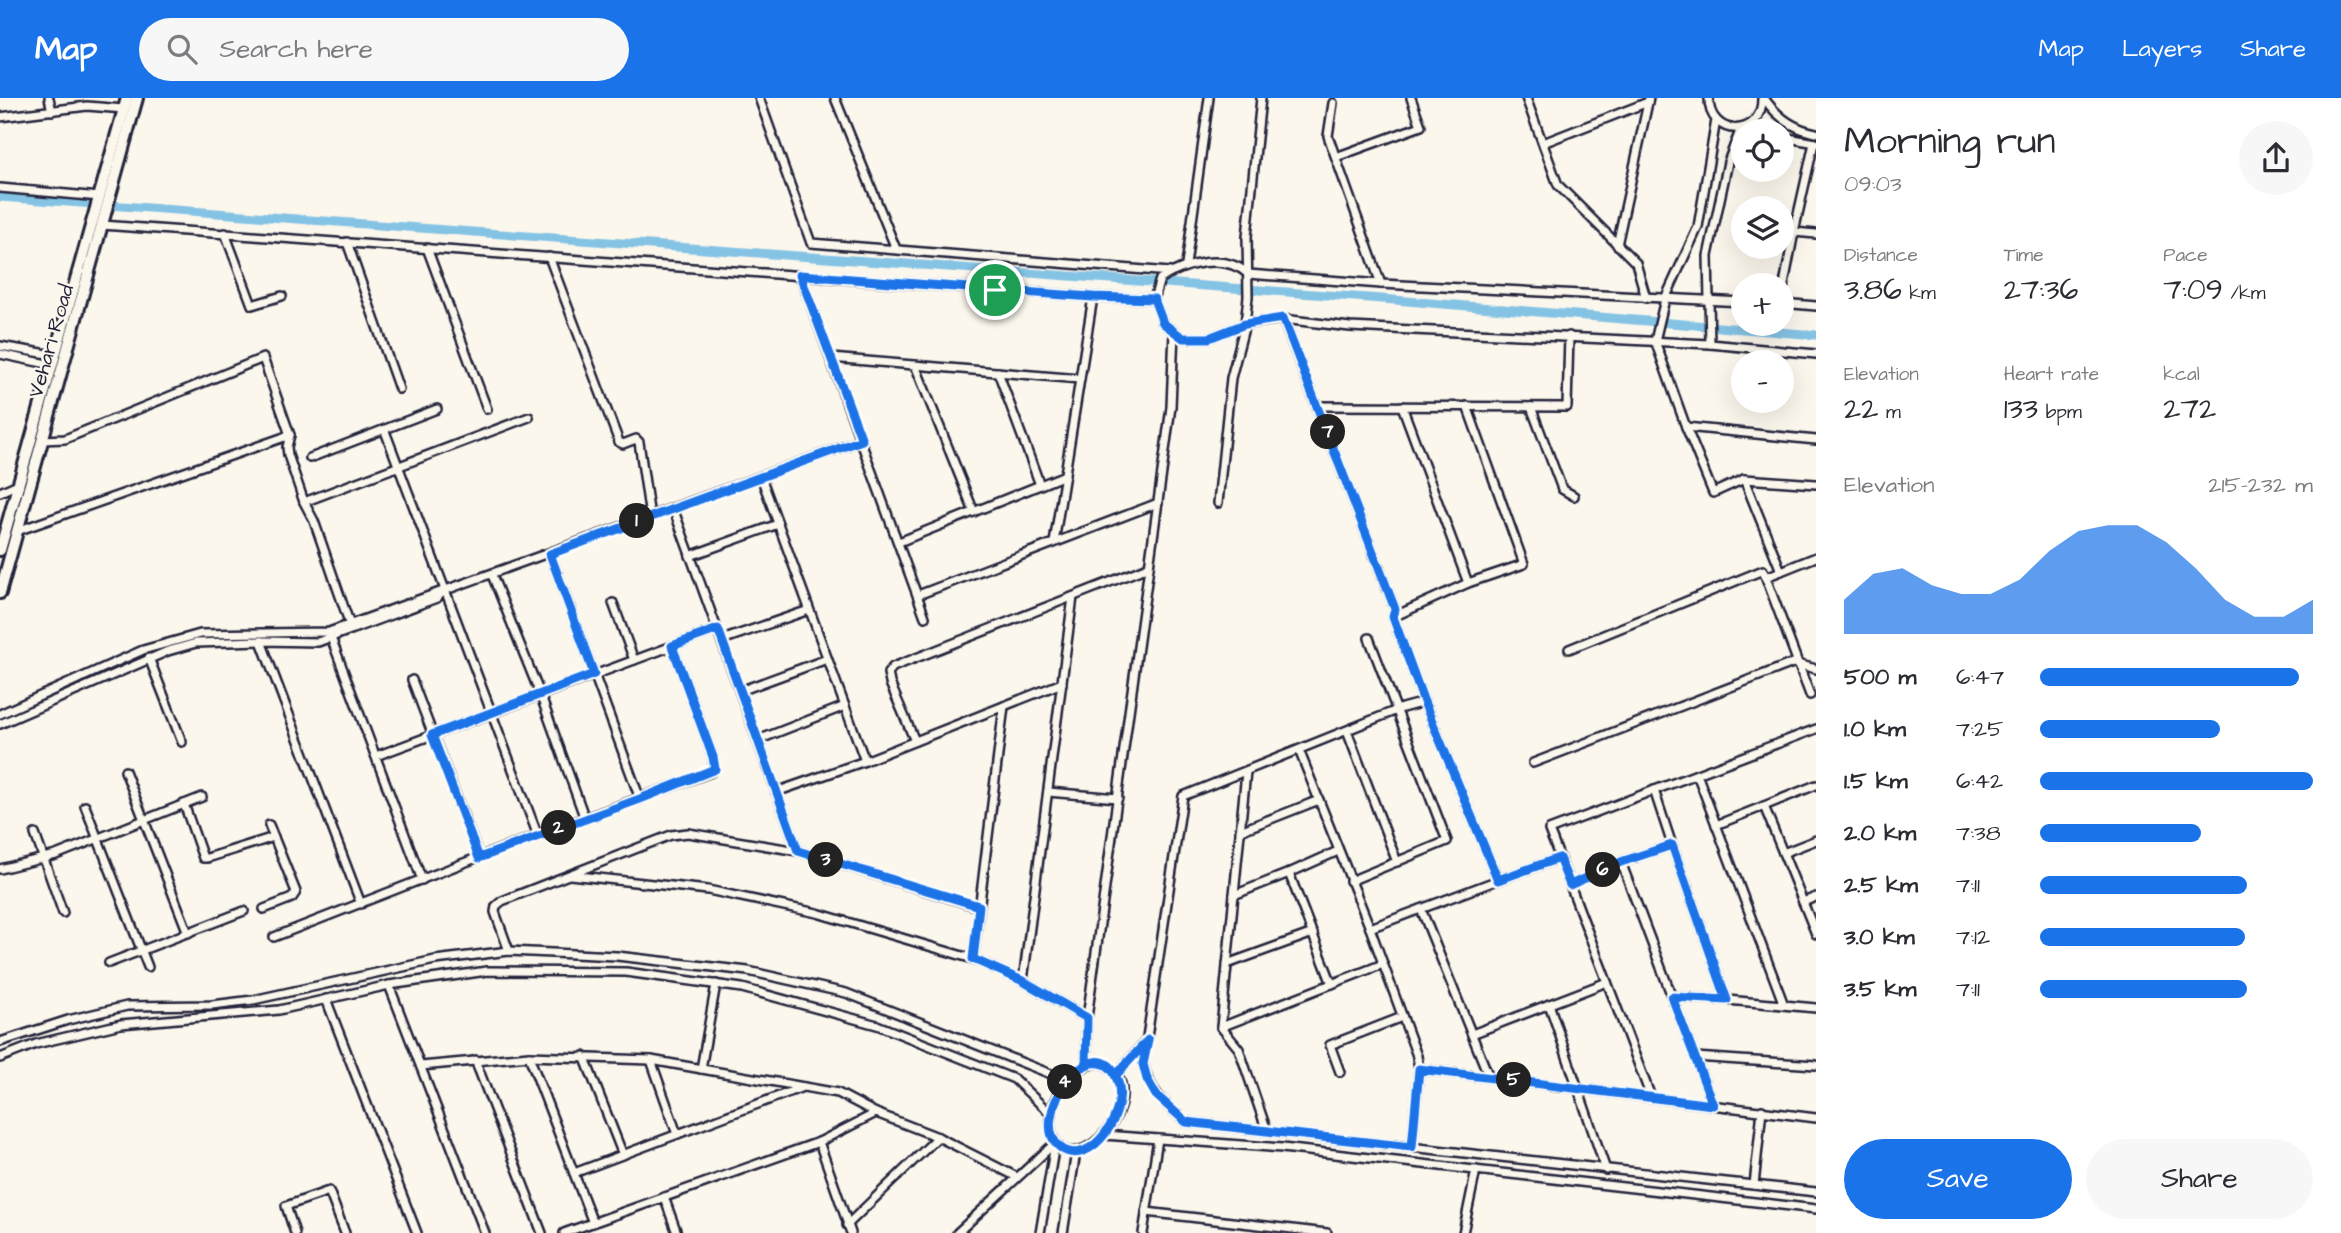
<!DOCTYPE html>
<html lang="en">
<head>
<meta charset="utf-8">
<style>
  :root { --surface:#fff; --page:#f7f7f7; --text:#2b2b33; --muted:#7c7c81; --accent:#1a73e8 }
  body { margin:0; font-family:"Architects Daughter",sans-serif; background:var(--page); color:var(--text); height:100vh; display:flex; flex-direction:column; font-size:26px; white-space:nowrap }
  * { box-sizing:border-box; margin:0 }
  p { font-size:23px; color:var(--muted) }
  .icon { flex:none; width:38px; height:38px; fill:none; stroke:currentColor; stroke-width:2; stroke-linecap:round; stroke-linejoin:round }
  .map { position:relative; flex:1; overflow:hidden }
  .sheet { display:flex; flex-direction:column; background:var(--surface); width:525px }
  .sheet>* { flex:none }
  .tools { position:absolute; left:1731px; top:21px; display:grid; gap:14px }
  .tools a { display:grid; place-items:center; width:63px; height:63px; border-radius:50%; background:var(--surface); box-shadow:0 7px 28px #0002; font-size:35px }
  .pin { position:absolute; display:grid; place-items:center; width:60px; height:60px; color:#fff; margin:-30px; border:4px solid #fff; border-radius:50%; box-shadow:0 2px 7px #0007 }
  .km { position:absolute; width:35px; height:35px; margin:-18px; border-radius:50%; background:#222; color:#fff; font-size:19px; line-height:35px; text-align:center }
  .round { display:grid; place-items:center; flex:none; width:74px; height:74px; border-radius:37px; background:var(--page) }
  .headline { display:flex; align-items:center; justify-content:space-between; height:119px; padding:0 28px }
  h1 { font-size:38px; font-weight:600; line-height:52px }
  .figures { display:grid; grid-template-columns:repeat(3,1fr); gap:10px; height:119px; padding:7px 28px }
  .figures div { display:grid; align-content:center }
  .figures b { font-size:30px; font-weight:600 }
  .figures small { font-size:19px; font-weight:400 }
  .figures p { font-size:19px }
  .chart { height:196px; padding:14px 28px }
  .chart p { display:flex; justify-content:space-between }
  .chart svg { width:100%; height:126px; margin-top:7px; fill:var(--accent); opacity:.7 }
  .primary-button { display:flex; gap:14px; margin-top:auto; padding:14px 28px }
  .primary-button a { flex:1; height:80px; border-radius:42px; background:var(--accent); color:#fff; font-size:28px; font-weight:600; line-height:80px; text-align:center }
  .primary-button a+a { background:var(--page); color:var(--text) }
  ul { padding:0 28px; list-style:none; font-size:23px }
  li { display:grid; grid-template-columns:112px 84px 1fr; align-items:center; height:52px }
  li i { height:18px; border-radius:9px; background:var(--accent) }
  header { display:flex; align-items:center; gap:42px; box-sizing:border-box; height:98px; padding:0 35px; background:var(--accent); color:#fff }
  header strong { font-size:33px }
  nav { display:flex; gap:38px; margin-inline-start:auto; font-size:24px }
  .search { width:490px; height:63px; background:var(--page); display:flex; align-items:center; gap:18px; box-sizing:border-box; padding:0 24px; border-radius:38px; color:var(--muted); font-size:26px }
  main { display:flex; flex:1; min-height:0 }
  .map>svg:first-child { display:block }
</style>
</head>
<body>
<header>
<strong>Map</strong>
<div class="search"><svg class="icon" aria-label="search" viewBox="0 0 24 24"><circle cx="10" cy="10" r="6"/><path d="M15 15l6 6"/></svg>Search here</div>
<nav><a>Map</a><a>Layers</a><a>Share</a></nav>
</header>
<main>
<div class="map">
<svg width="1816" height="1135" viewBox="0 0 1816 1135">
  <rect width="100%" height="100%" fill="#fbf7ec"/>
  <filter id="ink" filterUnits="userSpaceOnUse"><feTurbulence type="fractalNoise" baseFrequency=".0143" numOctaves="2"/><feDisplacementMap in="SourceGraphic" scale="14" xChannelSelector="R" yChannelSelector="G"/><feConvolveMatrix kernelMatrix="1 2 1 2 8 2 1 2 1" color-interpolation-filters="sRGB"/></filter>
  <g filter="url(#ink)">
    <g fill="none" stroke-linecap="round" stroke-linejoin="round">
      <path stroke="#85c3e5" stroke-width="9" d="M0,99L1382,201L1816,237"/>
      <defs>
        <g id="minor">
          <path d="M49,0L52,13"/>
          <path d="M759,0L811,145L1170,174"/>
          <path d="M835,0L896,151"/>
          <path d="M1526,0L1558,87L1636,165L1646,200"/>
          <path d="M1709,0C1708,40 1763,41 1762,0"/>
          <path d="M1764,0C1777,19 1793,31 1816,35"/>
          <path d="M1333,5L1328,38L1381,186"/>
          <path d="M0,19L87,8L124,11"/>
          <path d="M1747,28L1763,33"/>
          <path d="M1782,39L1816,45"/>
          <path d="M1543,45L1648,4"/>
          <path d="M1814,45L1794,134L1816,136"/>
          <path d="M1336,59L1421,28L1411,0"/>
          <path d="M0,90L100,99"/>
          <path d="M102,127L1093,199L1154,201"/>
          <path d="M225,135L252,207L282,198"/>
          <path d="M347,144L399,291"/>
          <path d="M1617,147L1649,0"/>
          <path d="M427,150L487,311"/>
          <path d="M549,159L619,344L623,346L636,341L639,344L650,419"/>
          <path d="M1186,167L1209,0"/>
          <path d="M800,177L925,519"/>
          <path d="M1782,197L1794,134"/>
          <path d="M1743,204L1381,186L1248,176C1224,154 1185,166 1160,181L1154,201L1163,225L1183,240H1209L1245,226L1283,221L1350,229L1710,246L1816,256"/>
          <path d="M1782,205L1816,208"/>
          <path d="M1283,221L1395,511L1393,519L1424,604"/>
          <path d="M1710,246L1708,158L1728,64L1741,30"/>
          <path d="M0,248L54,257"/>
          <path d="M0,256L52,267"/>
          <path d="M831,260L1080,281"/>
          <path d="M915,267L974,414"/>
          <path d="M998,274L1040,387"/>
          <path d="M1318,308L1567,309L1569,238"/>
          <path d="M1402,308L1468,485"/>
          <path d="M1531,309L1562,391L1574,398"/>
          <path d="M1686,329L1655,243L1665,201L1698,129L1716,22"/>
          <path d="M385,333L538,738"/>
          <path d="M42,342L65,341L263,260L290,337L287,349L288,357L304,404L314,423L350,527"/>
          <path d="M1816,342L1686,329L1713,395L1744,381L1816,386"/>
          <path d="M310,360L437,311"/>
          <path d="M761,379L865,663"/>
          <path d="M1744,381L1781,473"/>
          <path d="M0,394L18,386"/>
          <path d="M304,404L529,319"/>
          <path d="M1218,405L1231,280L1245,226L1248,199L1247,139L1261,0"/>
          <path d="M673,410L798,753"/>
          <path d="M17,433L290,337"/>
          <path d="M899,444L1065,377"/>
          <path d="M1054,445L1093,199"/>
          <path d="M550,456L640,701"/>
          <path d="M690,458L778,426"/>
          <path d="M492,477L540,596L585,721"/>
          <path d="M1766,479L1816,459"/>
          <path d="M918,497L1158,405"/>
          <path d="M613,505L634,562"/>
          <path d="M1393,519L1468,485L1524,466L1467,308"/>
          <path d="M330,537L422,782"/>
          <path d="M722,542L809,512"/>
          <path d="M261,543L361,806"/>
          <path d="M1569,551L1763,472L1810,597"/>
          <path d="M149,560L182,644"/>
          <path d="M412,582L479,759"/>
          <path d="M740,593L827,561"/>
          <path d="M0,616L143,552L200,536L329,534L862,342"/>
          <path d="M0,626L168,553L196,545L261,543L318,544L437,500L442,495"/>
          <path d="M1347,633L1397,764"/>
          <path d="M758,642L845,608"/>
          <path d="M915,643L890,585L888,575L893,569L1148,469"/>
          <path d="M1299,652L1370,830"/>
          <path d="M376,658L718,531"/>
          <path d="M1533,665L1793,565L1816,571"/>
          <path d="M125,673L188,835"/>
          <path d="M1246,674L1221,929L1239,951L1267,1033"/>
          <path d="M1697,676L1784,907"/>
          <path d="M1816,687L1764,708L1816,836"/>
          <path d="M1654,692L1672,747"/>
          <path d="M776,694L865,663L1062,585"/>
          <path d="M1048,694L1118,700"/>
          <path d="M184,706L203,760H207L274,739"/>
          <path d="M85,708L148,869"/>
          <path d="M1716,727L1764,708"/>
          <path d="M1240,733L1319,702"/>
          <path d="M35,736L63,815"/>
          <path d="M1783,755L1816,742"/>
          <path d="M0,771L56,757L202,699"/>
          <path d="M570,777L708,792L817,815L973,861L1023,883L1087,920"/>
          <path d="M1498,782L1559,760"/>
          <path d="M1350,783L1447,743L1369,540"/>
          <path d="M1570,787L1621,764"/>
          <path d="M1234,797L1289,775"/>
          <path d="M1803,804L1816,799"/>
          <path d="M264,811L292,800L296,794L269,727"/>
          <path d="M1421,811L1489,979"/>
          <path d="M274,839L479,759L711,674L714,671L713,659L672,548"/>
          <path d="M509,853L495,814L496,808L502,803L671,737L688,735L798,753L979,809"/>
          <path d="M973,861L1004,608"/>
          <path d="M109,865L244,813"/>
          <path d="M1227,866L1313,835"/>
          <path d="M1023,883L1073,499"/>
          <path d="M1332,886L1289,775L1338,753"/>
          <path d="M389,887L485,1135"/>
          <path d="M1672,899L1727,902"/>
          <path d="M326,901L417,1135"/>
          <path d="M1549,906L1606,1072"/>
          <path d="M1221,929L1383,866"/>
          <path d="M1472,936L1607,884"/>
          <path d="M0,944L68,922L127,908L212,907L253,902L435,862L509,853L617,858L748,873L846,895L1066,982"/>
          <path d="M529,958L593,1125"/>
          <path d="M584,958L623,1057"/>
          <path d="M1695,959L1816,967"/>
          <path d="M0,960L36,946L121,926L279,912L389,887L487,873L626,874L742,890L877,927L1014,981L1052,1017"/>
          <path d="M475,962L542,1135"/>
          <path d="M651,962L677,1036"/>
          <path d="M1101,965C1163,992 1071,1094 1052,1036C1043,1008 1071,964 1101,965Z"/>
          <path d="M1086,966L1087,920L1171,309L1174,233"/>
          <path d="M421,968L529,958L651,962L838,995L876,1015"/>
          <path d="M701,971L716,886"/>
          <path d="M1419,971L1816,1020"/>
          <path d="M1340,974L1330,947L1402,919"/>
          <path d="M1116,977L1147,942"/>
          <path d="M1651,999L1549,732L1816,631"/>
          <path d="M1713,1007L1621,764L1672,747L1727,902L1816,910"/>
          <path d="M1104,1037L1282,1050L1816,1111"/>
          <path d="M819,1044L851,1135"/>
          <path d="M1412,1049L1419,971L1417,958L1370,830L1498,782L1424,604L1402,610L1183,698L1143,966C1151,995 1164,1005 1186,1024L1816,1094"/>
          <path d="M574,1075L803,989"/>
          <path d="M1754,1087L1762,1012"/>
          <path d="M664,1099L677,1135"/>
          <path d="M1146,1114L1327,1135"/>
          <path d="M847,1127L938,1039"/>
          <path d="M295,1135L286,1108L329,1093L345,1135"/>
          <path d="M564,1135L819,1044L876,1015L938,1039L1017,1079"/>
          <path d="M957,1135L1055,1045"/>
          <path d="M1040,1135L1055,1046"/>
          <path d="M1063,1135L1076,1054"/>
          <path d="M1143,1135L1158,1041"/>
          <path d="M1463,1135L1476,1072"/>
        </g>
        <g id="primary">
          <path d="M0,452L127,0"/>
          <path d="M0,495L137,0"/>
        </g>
      </defs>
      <use href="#minor" stroke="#22223b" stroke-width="12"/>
      <use href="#primary" stroke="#22223b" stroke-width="16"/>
      <use href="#minor" stroke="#fbf7ec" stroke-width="7"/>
      <use href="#primary" stroke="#fbf7ec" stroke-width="10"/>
    </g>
  </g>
  <g fill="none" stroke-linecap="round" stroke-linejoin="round" filter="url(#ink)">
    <defs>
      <path id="route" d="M995,192L800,177L862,342L550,456L594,576L432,637L479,760L640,701L715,671L713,659L672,548L718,531L798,753L979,808L973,861L1023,883L1087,920L1086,966C1100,963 1110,965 1116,979C1132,1012 1090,1072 1061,1050C1024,1023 1093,929 1116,977L1148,942L1143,966L1147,981L1156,997L1186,1024L1412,1049L1419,971L1713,1007L1672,899L1727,902L1672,747L1621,764L1570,787L1559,760L1498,782L1424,604L1393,519L1395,511L1283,220L1245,226L1209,240H1183L1163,225L1154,201L1093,199L995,192"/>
    </defs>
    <use href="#route" stroke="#fff" stroke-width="14"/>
    <use href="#route" stroke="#1a73e8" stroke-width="9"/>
  </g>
  <g text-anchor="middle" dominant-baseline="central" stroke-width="5" stroke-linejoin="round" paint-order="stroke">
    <g font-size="21" fill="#22223b" stroke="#fbf7ec">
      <text transform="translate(51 243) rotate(-74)">Vehari Road</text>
    </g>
  </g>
</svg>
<div class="tools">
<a><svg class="icon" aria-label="locate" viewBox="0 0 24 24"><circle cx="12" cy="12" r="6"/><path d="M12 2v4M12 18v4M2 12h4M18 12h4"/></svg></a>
<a><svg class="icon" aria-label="layers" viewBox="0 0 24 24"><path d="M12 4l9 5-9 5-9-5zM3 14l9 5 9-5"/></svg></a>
<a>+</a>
<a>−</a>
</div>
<div class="pin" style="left:995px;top:192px;background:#1e9e55"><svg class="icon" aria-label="arrive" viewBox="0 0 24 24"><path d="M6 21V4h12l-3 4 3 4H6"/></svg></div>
<b class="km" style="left:637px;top:423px">1</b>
<b class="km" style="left:559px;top:730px">2</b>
<b class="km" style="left:826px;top:762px">3</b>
<b class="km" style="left:1065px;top:984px">4</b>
<b class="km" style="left:1514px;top:982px">5</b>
<b class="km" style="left:1603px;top:772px">6</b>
<b class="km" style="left:1328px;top:334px">7</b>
</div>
<section class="sheet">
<div class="headline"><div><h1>Morning run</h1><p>09:03</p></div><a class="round"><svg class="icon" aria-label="share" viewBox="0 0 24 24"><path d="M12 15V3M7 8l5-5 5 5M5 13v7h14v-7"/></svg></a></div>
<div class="figures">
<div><p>Distance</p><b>3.86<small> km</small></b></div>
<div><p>Time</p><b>27:36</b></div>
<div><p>Pace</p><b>7:09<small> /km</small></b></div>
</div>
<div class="figures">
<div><p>Elevation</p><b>22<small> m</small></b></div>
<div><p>Heart rate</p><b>133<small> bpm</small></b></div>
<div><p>kcal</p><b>272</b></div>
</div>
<div class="chart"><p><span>Elevation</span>215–232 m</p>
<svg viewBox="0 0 160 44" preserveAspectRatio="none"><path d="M0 44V32L10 23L20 21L30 27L40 30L50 30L60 25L70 15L80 8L90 6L100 6L110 12L120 21L130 32L140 38L150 38L160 32V44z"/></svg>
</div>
<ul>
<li><b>500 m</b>6:47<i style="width:95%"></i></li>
<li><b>1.0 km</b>7:25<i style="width:66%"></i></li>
<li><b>1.5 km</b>6:42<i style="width:100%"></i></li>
<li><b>2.0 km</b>7:38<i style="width:59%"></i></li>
<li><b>2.5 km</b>7:11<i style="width:76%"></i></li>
<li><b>3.0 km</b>7:12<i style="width:75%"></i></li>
<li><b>3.5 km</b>7:11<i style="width:76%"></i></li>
</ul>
<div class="primary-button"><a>Save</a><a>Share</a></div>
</section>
</main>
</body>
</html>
